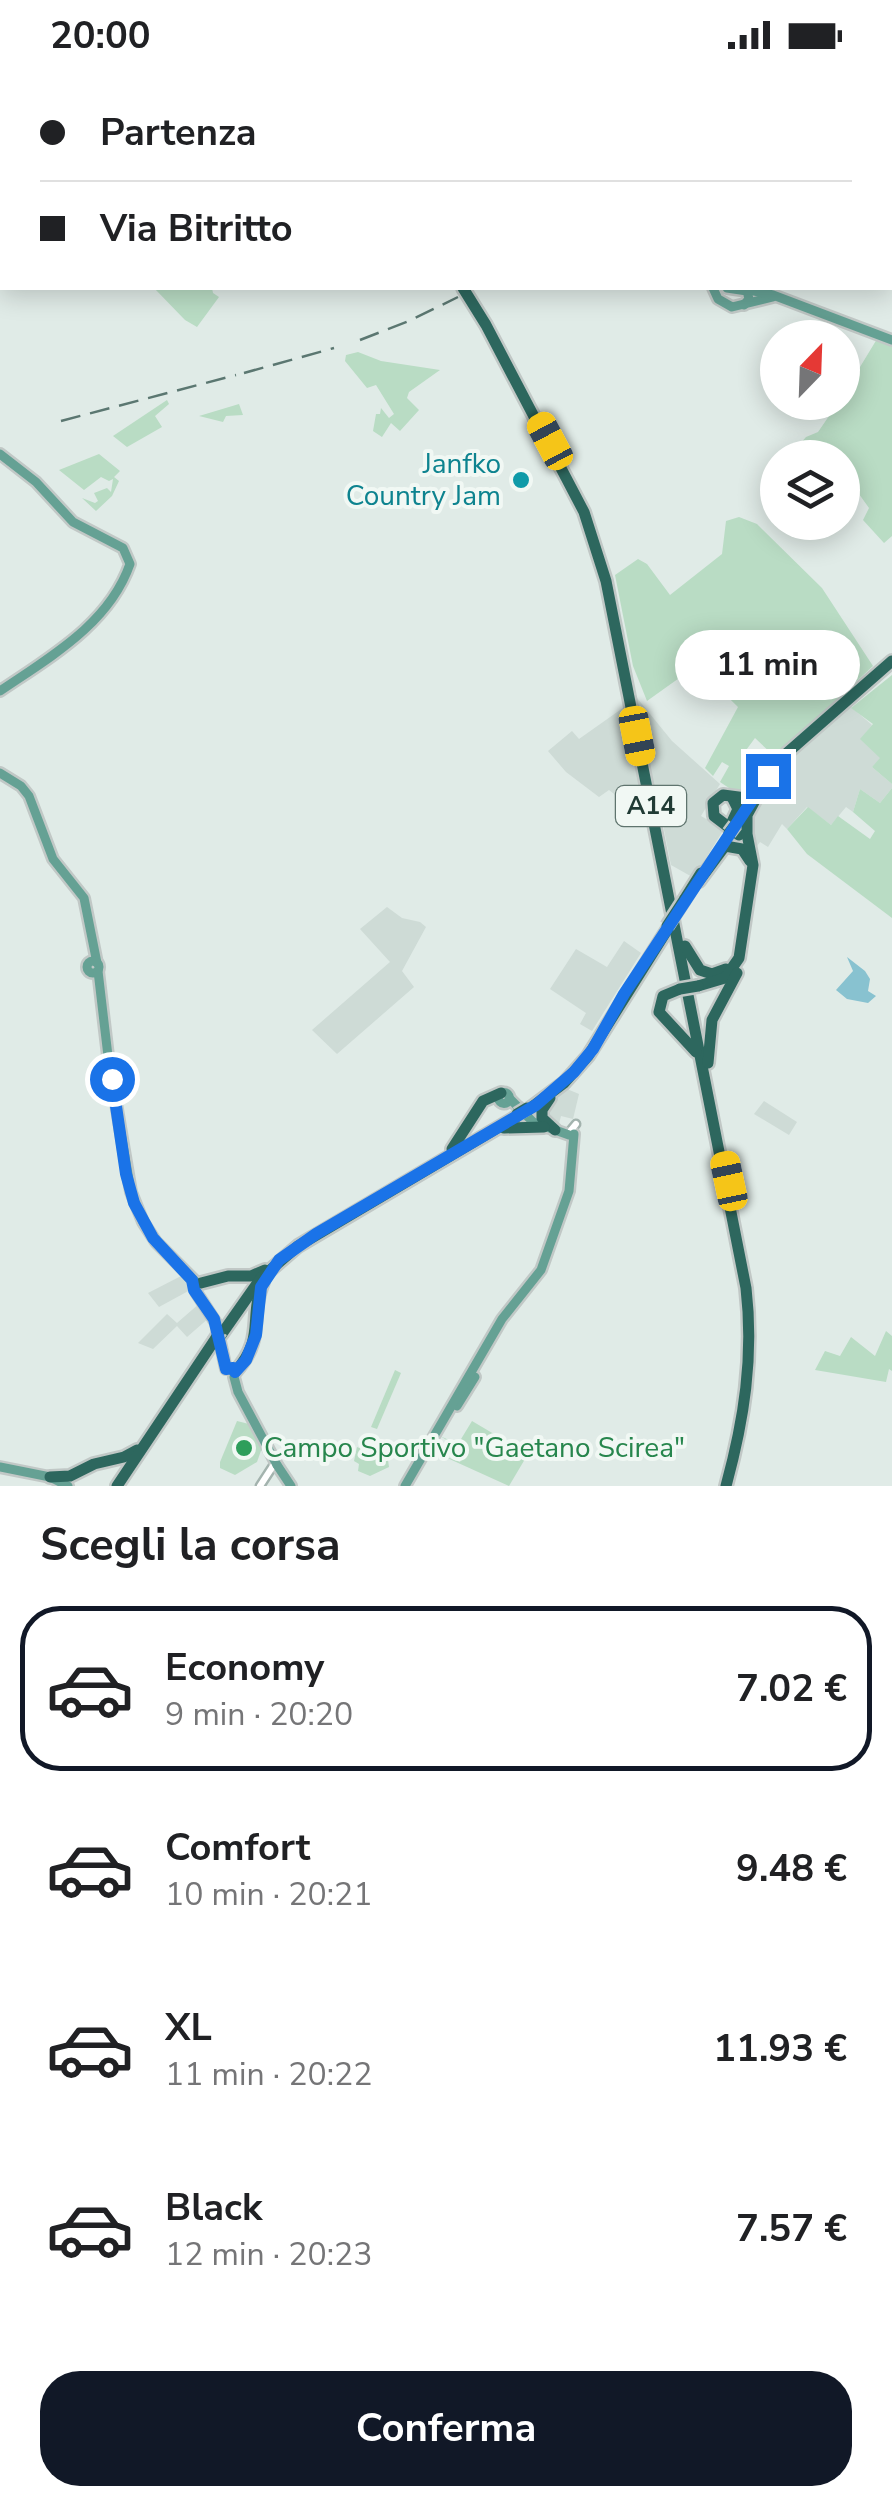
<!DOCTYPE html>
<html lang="it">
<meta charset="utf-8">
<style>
:root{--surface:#fff;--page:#f2f2f2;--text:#202124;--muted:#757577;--line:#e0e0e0;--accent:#111827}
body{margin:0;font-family:"Nunito Sans",sans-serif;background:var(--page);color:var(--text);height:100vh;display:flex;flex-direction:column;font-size:38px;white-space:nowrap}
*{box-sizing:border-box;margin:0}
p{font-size:32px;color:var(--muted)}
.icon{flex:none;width:55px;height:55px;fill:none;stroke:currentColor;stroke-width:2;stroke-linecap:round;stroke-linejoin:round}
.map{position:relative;height:1416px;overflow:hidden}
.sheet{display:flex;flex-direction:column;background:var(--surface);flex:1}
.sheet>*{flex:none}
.banner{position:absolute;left:0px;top:0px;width:892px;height:220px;box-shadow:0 5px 25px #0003;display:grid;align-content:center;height:220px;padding:0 40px;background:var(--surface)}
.needle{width:65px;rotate:23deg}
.controls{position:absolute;left:760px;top:250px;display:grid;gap:20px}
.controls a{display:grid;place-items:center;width:100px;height:100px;border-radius:50%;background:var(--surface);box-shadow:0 5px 25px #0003;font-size:50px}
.end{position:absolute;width:45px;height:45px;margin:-22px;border:12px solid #1a73e8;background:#fff;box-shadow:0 0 0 5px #fff}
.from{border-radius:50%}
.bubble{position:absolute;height:70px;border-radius:35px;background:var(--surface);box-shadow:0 5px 25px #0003;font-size:32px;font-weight:700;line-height:70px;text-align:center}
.car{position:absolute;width:30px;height:60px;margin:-30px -15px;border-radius:12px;box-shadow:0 0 8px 2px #0007;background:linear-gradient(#f5c518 24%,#345 0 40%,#f5c518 0 76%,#345 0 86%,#f5c518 0)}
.banner b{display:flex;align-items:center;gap:35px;height:95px;font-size:38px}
.banner b+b{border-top:2px solid var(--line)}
.banner i{width:25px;height:25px;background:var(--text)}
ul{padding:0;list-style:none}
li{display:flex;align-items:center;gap:30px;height:165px;margin:0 20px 15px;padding:0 20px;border:5px solid transparent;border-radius:40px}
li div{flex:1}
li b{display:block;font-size:38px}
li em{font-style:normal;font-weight:700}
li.on{border-color:var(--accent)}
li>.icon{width:90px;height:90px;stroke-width:1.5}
h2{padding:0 40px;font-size:45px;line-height:120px}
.cta{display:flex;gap:20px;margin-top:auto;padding:20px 40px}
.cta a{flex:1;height:115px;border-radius:40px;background:var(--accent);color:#fff;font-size:40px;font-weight:700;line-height:115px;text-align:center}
.status{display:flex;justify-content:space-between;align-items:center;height:70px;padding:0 50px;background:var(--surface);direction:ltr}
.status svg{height:28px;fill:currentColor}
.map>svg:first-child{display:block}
</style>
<div class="status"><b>20:00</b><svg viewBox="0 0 49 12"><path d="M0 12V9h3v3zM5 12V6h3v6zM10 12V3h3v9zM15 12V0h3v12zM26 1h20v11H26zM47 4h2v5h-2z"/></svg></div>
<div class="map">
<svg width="892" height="1416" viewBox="0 0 892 1416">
<rect width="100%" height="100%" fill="#e0ebe7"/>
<!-- built -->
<g fill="#cedbd6">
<path d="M 473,0 L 625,0 L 626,2 L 464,2 Z"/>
<path d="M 637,628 L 672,671 L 720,714 L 701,746 L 724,759 L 694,808 L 671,795 L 663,755 L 648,750 L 609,720 L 599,727 L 566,702 L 548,681 L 572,661 L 579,669 Z"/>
<path d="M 850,636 L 872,655 L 861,669 L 881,688 L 872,697 L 892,714 L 892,718 L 880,733 L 860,719 L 853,742 L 846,737 L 831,755 L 807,737 L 787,759 L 782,754 L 768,777 L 760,772 L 754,780 L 749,766 L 751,739 L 788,691 Z"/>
<path d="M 387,837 L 402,848 L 420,852 L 426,857 L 402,901 L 414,917 L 337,984 L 312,960 L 390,892 L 360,859 Z"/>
<path d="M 624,871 L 641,883 L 592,961 L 580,954 L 586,943 L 550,919 L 576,879 L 607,897 Z"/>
<path d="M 567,1019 L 579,1024 L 573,1049 L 561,1046 L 559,1054 L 545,1051 L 543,1041 Z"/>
<path d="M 764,1031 L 797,1052 L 789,1065 L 754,1044 Z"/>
<path d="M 183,1205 L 192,1214 L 192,1219 L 159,1237 L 148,1223 Z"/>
<path d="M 200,1233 L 210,1247 L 187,1267 L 177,1256 L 153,1279 L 138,1273 L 167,1244 L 177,1253 Z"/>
</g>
<!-- green -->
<g fill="#b9dcc4">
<path d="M 154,218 L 212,218 L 213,223 L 219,227 L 197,257 L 185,250 Z"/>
<path d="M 877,269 L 892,277 L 892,466 L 884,473 L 863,450 L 869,438 L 859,424 L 843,424 L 842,388 L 788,388 L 806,367 L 818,362 L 838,333 L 842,332 L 843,325 Z"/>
<path d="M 358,282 L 381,291 L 440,300 L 409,322 L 407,328 L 419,340 L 400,361 L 391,353 L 382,367 L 373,361 L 376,344 L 380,344 L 381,338 L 389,348 L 394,344 L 376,315 L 367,318 L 345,291 L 346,285 Z"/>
<path d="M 167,330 L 169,334 L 155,346 L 162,357 L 127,377 L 113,366 Z"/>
<path d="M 239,334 L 243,345 L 226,346 L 223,352 L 199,346 Z"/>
<path d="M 99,384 L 120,401 L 114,407 L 119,411 L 112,426 L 96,441 L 82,428 L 95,433 L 98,431 L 94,423 L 107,418 L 111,422 L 113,409 L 109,411 L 101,407 L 84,420 L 59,400 Z"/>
<path d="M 739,447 L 757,454 L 822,518 L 873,596 L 775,687 L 755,668 L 741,687 L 761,701 L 738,724 L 720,712 L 729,696 L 722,692 L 713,706 L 705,698 L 738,637 L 696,596 L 647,631 L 633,596 L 615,505 L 638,489 L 647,494 L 670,525 L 722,484 L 726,451 Z"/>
<path d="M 892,605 L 892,714 L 872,697 L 880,688 L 860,669 L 873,654 L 851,638 Z"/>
<path d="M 892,718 L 892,848 L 807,784 L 787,759 L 808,737 L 831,755 L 838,746 L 870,769 L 875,761 L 853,742 L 860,719 L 880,733 Z"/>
<path d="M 886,1261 L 892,1266 L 892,1301 L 889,1299 L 886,1312 L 815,1300 L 825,1281 L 840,1286 L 851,1267 L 875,1286 Z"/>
<path d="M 395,1300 L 401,1303 L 377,1359 L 371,1357 Z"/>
<path d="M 237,1351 L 253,1355 L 263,1375 L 257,1392 L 235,1405 L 220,1398 L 220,1392 Z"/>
<path d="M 472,1351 L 528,1384 L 509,1416 L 434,1382 L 460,1392 L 465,1381 L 440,1366 L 458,1374 Z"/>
<path d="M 357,1377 L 388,1390 L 389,1397 L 370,1406 L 358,1401 L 359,1394 L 354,1391 Z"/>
</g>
<!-- water -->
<path fill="#88c2d0" d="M 847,887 L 865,901 L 870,909 L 868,921 L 876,926 L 868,933 L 847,929 L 836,920 L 853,901 Z"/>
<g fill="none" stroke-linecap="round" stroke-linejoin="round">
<defs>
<g id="minor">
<path d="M 0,30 L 2,30"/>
<path d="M 0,106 L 2,108"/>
<path d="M 890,138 L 892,137"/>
<path d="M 571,1060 L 576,1054"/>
<path d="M 260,1416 L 273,1396"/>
</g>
<g id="major">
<path d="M 98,2 L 99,0"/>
<path d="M 0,173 L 2,172"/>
<path d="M 713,218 L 718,229 L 732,237 L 773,227"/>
<path d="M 727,218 L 747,221 L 749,229 L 744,235"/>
<path d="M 740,218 L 773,225 L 892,270"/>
<path d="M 0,384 L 36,412 L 73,452 L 123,478 L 130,494 C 109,554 50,587 0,621"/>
<path d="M 0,703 L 21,716 L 29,726 L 53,789 L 84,828 L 97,893"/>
<circle cx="93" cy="897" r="6"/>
<path d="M 98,901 L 108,986 L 131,1122 L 143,1152 L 156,1172 L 196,1212"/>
<circle cx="504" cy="1028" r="5.5"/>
<path d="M 509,1028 L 533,1052 L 569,1065"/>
<path d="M 196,1222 L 216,1253 L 226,1299"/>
<path d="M 234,1307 L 238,1322 L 277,1395"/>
<path d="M 457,1336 L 475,1307"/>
<path d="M 277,1395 L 291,1416"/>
<path d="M 0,1397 L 50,1407 L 68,1416"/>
<path d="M 405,1416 L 502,1249 L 541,1200 L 569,1121 L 574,1064"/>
</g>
<g id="highway">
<path d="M 225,0 L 228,2"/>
<path d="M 240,0 L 243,2"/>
<path d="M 869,2 L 876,0"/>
<path d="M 463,218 L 486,255 L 584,442 L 606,511 L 746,1218 C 754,1287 744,1350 726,1416"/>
<path d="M 763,710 L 787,683 L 892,591"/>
<path d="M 732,752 L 738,739 L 732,727"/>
<path d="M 739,765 L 714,746 L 713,733 L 723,725 L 746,728 L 756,717"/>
<path d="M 699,811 L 725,776 L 742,779 L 750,791"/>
<path d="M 684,830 L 701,803"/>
<path d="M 685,876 L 700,900 L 712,904 L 726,899"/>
<path d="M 698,916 L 725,908 L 739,888 L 753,795 L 747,764 L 747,745 L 768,707"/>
<path d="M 680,919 L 663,926 L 659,942 L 696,982"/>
<path d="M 708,993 L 712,950 L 737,903"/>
<path d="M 550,1028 L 542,1040 L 542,1048 L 555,1060"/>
<path d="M 528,1040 L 564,1013 L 588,986 L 669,857"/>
<path d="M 504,1058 L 544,1057"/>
<path d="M 452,1079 L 483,1031 L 501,1023"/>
<path d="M 201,1213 L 228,1206 L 251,1206 L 265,1200"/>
<path d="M 221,1265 L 261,1208 L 298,1176 L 518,1046"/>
<path d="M 235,1302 C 266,1267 248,1249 263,1212"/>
<path d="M 50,1407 L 70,1406 L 94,1394 L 124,1387 L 137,1380"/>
<path d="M 117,1416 L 214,1271"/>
</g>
</defs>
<!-- minor casing -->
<use href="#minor" stroke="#a3b3ae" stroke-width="11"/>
<!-- major casing -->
<use href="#major" stroke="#c1c8c6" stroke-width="14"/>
<!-- highway casing -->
<use href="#highway" stroke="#c1c8c6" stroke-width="16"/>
<!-- minor -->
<use href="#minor" stroke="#fff" stroke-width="6"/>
<!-- major -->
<use href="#major" stroke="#65a194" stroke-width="9"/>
<!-- highway -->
<use href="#highway" stroke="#2d675e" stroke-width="11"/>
<!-- rail -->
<g stroke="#5b7771" stroke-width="2.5" stroke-dasharray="20 10" stroke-linecap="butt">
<path d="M 360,270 L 409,251 L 458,227"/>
<path d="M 244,303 L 334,278"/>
<path d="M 61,351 L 236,305"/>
</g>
<defs>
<g id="highway-bridge">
<path d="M 729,763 L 735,755"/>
<path d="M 667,856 L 684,830"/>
<path d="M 680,919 L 698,916"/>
<path d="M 517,1044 L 527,1038"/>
<path d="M 214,1271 L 220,1261"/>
</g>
</defs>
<!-- highway-bridge casing -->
<use href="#highway-bridge" stroke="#c1c8c6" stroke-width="16" stroke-linecap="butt"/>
<!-- highway-bridge -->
<use href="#highway-bridge" stroke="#2d675e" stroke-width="11"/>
</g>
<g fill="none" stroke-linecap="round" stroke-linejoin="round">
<!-- route -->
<path stroke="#1a73e8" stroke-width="12" d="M 112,1009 L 126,1104 L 134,1133 L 153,1168 L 192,1210 L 194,1220 L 214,1249 L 226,1299 L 233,1298 L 235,1302 L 246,1290 L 256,1265 L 261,1217 L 279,1190 L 316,1164 L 536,1035 L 574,1002 L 593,979 L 624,924 L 768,706"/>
</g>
<!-- markers -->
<circle fill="#0f9aa8" stroke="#f1f8f4" stroke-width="4" cx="521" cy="410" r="10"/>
<circle fill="#2e9e5b" stroke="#f1f8f4" stroke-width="4" cx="244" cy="1378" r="10"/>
<g text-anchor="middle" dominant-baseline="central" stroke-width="8" stroke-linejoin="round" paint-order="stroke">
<!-- shield labels -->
<rect fill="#f1f8f4" stroke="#5f746e" stroke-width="2.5" x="616" y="716" width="70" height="40" rx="8"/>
<g font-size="25" font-weight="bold" fill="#213b35">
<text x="651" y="736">A14</text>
</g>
<!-- culture labels -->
<g font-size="28" fill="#0d838f" stroke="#f1f8f4" text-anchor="end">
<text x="501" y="394">Janfko<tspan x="501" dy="32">Country Jam</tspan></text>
</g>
<!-- leisure labels -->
<g font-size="28" fill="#27864d" stroke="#f1f8f4" text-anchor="start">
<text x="264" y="1378">Campo Sportivo "Gaetano Scirea"</text>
</g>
</g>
</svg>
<div class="controls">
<a><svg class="needle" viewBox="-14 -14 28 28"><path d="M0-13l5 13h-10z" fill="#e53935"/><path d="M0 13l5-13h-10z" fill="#757577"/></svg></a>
<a><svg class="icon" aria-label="layers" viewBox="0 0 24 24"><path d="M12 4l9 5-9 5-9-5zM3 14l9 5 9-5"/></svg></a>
</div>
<i class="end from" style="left:112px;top:1009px"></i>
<i class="end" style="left:768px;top:706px"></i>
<div class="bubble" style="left:675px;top:560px;width:185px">11 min</div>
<i class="car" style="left:550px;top:371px;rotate:332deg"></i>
<i class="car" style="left:637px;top:666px;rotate:169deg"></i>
<i class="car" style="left:729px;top:1111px;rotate:348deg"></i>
<div class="banner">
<b><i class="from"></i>Partenza</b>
<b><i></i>Via Bitritto</b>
</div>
</div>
<section class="sheet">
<h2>Scegli la corsa</h2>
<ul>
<li class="on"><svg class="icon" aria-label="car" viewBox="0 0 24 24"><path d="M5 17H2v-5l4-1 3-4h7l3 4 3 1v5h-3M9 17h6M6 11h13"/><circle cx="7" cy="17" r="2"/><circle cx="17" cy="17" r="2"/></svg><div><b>Economy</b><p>9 min · 20:20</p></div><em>7.02 €</em></li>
<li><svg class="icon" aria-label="car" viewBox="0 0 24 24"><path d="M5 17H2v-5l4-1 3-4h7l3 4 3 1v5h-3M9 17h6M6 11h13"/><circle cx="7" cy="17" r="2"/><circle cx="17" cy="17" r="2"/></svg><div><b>Comfort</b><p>10 min · 20:21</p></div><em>9.48 €</em></li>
<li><svg class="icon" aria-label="car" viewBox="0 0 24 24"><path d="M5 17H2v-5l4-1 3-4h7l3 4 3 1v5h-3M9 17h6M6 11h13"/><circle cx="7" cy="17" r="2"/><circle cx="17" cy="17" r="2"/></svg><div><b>XL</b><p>11 min · 20:22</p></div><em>11.93 €</em></li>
<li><svg class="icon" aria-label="car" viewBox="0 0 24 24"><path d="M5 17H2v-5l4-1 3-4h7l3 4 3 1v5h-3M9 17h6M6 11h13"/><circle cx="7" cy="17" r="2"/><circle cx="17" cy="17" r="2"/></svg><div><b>Black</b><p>12 min · 20:23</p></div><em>7.57 €</em></li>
</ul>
<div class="cta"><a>Conferma</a></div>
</section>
